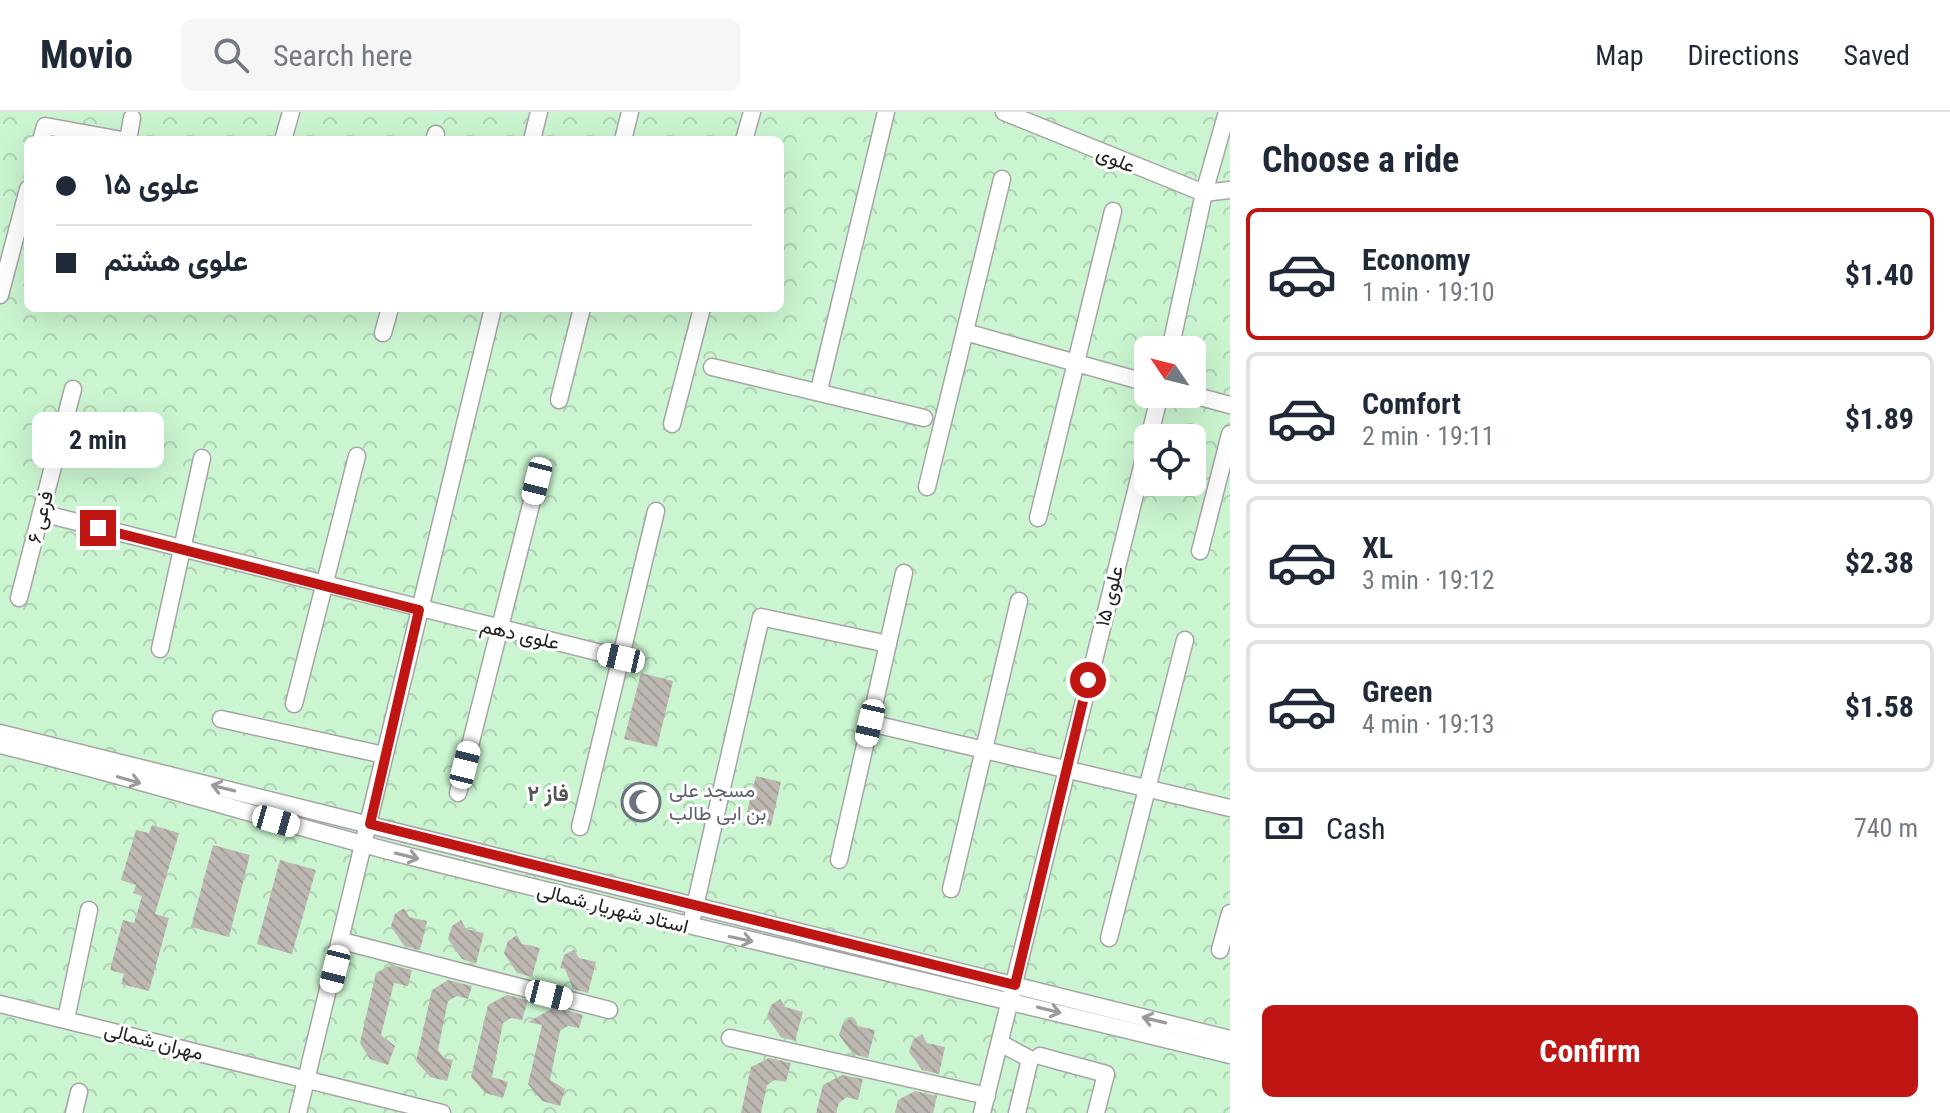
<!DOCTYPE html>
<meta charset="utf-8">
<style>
:root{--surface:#fff;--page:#f6f6f7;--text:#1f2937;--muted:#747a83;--line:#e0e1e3;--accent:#c01613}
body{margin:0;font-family:"Roboto Condensed",Vazirmatn,sans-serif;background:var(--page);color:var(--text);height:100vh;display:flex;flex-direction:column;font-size:30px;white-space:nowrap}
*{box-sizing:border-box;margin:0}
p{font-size:26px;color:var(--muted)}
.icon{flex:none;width:44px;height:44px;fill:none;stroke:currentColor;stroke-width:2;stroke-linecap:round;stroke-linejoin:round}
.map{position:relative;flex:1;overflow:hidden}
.sheet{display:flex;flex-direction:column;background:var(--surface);width:720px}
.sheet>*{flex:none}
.top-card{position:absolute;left:24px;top:24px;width:760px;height:176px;border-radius:12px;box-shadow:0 8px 32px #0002;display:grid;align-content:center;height:176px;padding:0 32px;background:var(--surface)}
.needle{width:52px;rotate:305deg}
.fabs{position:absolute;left:1134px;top:224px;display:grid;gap:16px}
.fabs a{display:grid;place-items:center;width:72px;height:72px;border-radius:12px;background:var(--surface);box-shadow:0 8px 32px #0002;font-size:40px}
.end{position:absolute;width:36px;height:36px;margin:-18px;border:10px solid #c01613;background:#fff;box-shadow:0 0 0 4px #fff}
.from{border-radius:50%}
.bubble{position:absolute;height:56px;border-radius:12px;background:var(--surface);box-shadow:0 8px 32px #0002;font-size:26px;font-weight:700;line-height:56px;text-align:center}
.car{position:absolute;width:24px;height:48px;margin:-24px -12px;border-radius:10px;box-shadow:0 0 6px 2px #0007;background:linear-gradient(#fff 24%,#345 0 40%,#fff 0 76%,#345 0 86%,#fff 0)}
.top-card b{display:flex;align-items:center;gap:28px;height:76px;font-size:30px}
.top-card b+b{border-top:2px solid var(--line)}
.top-card i{width:20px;height:20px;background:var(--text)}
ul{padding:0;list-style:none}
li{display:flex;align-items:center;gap:24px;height:132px;margin:0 16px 12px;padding:0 16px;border:4px solid var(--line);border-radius:12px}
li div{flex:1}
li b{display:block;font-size:30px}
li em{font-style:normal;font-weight:700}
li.selected{border-color:var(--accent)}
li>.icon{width:72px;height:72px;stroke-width:1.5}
h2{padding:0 32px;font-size:36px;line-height:96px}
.pay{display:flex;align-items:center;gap:20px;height:88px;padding:0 32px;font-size:30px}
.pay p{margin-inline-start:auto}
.button{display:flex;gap:16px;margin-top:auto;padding:16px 32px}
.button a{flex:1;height:92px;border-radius:12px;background:var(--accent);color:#fff;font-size:32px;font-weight:700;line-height:92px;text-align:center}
header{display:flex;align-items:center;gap:48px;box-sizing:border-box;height:112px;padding:0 40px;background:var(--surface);border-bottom:2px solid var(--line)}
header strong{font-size:38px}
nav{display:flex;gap:44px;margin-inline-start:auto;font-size:28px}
.search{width:560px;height:72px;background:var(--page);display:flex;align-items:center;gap:20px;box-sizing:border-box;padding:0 28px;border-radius:12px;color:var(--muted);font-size:30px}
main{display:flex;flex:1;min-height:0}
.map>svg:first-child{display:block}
</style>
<header>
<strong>Movio</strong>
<div class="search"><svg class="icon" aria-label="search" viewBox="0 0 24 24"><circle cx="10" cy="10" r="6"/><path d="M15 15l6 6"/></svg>Search here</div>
<nav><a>Map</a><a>Directions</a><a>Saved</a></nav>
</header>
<main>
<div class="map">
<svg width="1230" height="1001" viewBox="0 0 1230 1001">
<defs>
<pattern id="park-crowns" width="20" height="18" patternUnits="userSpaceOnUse" patternTransform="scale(2)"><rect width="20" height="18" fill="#cbf5d0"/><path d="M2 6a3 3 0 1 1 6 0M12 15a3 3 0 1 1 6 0" fill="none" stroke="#aed2b2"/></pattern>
<pattern id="building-back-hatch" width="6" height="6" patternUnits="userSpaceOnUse" patternTransform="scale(2)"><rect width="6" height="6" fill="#beb8b2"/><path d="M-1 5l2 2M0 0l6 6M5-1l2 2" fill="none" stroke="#a39e99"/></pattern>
</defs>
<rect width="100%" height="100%" fill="#f1eee9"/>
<!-- park -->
<path fill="url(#park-crowns)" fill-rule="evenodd" d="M 0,0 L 1230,0 L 1230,1001 L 0,1001 ZM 28,28 L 780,28 L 780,196 L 28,196 ZM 1148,238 L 1192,238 L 1192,282 L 1148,282 ZM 1148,326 L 1192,326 L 1192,370 L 1148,370 Z"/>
<!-- building -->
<g fill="url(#building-back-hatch)">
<path d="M 641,561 L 673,569 L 657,635 L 624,627 Z"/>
<path d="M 756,664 L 781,670 L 771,714 L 745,708 Z"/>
<path d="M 152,713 L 179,721 L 155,802 L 169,806 L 149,879 L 121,872 L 124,862 L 110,858 L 123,808 L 134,811 L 142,784 L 133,781 L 136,773 L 121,768 L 136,718 L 149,721 Z"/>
<path d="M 213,733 L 250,743 L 229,825 L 191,815 Z"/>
<path d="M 280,748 L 316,758 L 292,842 L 257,832 Z"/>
<path d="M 404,796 L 409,805 L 427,809 L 420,838 L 404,834 L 391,814 L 395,802 Z"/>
<path d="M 461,808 L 466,817 L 484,821 L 476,852 L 462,847 L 448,827 L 452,814 Z"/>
<path d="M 517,823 L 522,832 L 540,836 L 532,865 L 517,861 L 504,841 L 508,829 Z"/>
<path d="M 574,838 L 579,846 L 596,850 L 588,881 L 573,877 L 565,857 L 560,856 L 564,843 Z"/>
<path d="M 391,853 L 412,858 L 408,874 L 394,871 L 381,923 L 395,934 L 388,953 L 370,947 L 360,931 L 376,861 Z"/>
<path d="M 448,868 L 472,874 L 468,887 L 457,884 L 448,889 L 438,938 L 444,946 L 453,948 L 447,969 L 430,965 L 416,949 L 432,878 Z"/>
<path d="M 507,883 L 528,888 L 522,908 L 511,906 L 503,911 L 492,965 L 508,970 L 503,986 L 485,981 L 471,965 L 488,893 Z"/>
<path d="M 780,887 L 785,895 L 803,900 L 795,929 L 781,925 L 767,905 L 771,893 Z"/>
<path d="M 555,895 L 583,903 L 579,916 L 568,914 L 560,919 L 550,968 L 565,977 L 560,994 L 542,989 L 528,972 L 542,913 L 528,910 Z"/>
<path d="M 852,905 L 858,914 L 875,918 L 868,946 L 853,942 L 839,923 L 843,911 Z"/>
<path d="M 922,922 L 927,931 L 945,935 L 939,962 L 922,958 L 909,940 L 913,928 Z"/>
<path d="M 769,946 L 791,951 L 786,970 L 775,968 L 767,973 L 761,1001 L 741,1001 L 751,955 Z"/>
<path d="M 842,963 L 863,967 L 858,988 L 847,985 L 839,991 L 836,1001 L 816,1001 L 823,973 Z"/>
<path d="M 915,979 L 937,984 L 933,1001 L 895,1001 L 898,988 Z"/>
</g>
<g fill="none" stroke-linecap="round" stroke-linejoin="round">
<defs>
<g id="minor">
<path d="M 1004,0 L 1204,81 L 1230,78"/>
<path d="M 41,28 L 45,14 L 122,28"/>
<path d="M 128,28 L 132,6"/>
<path d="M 283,28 L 291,0"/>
<path d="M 434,28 L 436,22"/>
<path d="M 532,28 L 539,0"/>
<path d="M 623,28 L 630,0"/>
<path d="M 744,28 L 752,0"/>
<path d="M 0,183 L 28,77"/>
<path d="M 965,220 L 1148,271"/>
<path d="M 383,221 L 390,196"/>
<path d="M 1170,238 L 1204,81 L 1227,0"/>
<path d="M 712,255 L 924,306"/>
<path d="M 819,278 L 886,0"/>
<path d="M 1189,282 L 1230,293"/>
<path d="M 559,288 L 582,196"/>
<path d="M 672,312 L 702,196"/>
<path d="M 1149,326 L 1160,282"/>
<path d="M 927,375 L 1002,67"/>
<path d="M 41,401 L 621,546"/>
<path d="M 1038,406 L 1113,99"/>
<path d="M 1200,439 L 1230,322"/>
<path d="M 19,486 L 73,277"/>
<path d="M 160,537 L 202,346"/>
<path d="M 294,592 L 357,344"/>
<path d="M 221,607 L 384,643"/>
<path d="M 870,611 L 1230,696"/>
<path d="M 0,621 L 1230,927"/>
<path d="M 0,633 C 138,666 274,710 412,745 C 684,814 958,876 1230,943"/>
<path d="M 458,681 L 537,369"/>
<path d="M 580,715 L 656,399"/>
<path d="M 839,748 L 904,461"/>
<path d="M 951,777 L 1019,489"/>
<path d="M 693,803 L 761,505 L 888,532"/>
<path d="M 1109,826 L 1185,528"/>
<path d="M 342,829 L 609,898"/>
<path d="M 1220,838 L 1230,801"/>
<path d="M 0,892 L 442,1001"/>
<path d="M 66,907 L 89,798"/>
<path d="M 730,926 L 987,984"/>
<path d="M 1002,932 L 1030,947 L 1017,1001"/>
<path d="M 1040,944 L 1106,962 L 1096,1001"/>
<path d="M 74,1001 L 79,980"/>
<path d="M 298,1001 L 493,196"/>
<path d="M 982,1001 L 1148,330"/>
</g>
</defs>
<!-- minor casing -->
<use href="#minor" stroke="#a5a5a5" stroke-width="19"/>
<!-- minor -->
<use href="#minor" stroke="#fff" stroke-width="16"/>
</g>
<!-- one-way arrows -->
<defs><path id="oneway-shaft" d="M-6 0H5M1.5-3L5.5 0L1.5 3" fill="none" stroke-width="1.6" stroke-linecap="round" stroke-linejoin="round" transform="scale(2)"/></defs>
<g stroke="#9b9b9b">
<use href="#oneway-shaft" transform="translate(129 668) rotate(16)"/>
<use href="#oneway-shaft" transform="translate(223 676) rotate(-166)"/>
<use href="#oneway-shaft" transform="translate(407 744) rotate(14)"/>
<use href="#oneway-shaft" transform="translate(741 827) rotate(12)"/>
<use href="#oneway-shaft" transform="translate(1049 898) rotate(14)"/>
<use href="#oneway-shaft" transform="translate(1154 908) rotate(-166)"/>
</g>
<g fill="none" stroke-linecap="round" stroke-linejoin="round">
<!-- route -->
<path stroke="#c01613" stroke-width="10" d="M 98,416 L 419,498 L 370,712 L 1015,873 L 1088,568"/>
</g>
<!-- icons -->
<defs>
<symbol id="mosque-ring" viewBox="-11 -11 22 22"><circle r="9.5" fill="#fff" stroke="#6b7280" stroke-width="1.5"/><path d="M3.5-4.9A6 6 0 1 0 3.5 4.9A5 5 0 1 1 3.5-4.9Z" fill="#6b7280"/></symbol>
</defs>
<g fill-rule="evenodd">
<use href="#mosque-ring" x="619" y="668" width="44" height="44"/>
</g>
<g text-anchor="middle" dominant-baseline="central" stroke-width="6" stroke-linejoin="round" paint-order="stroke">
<!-- street labels -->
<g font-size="20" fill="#212121" stroke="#fff">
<text transform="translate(1116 47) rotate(23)">علوی</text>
<text transform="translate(40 405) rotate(-76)">فرعی ۶</text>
<text transform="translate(1109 484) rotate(-76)">علوی ۱۵</text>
<text transform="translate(520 522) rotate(13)">علوی دهم</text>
<text transform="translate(613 796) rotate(14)">استاد شهریار شمالی</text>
<text transform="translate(154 929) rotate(14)">مهران شمالی</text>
</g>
<!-- worship labels -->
<g font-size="20" fill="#5b616d" stroke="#fff" text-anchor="start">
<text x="669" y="678">مسجد علی<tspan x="669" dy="23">بن ابی طالب</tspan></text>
</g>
<!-- neighbourhood labels -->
<g font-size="22" font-weight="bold" fill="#545454" stroke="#fff">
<text x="548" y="681">فاز ۲</text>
</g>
</g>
</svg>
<div class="fabs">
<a><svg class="needle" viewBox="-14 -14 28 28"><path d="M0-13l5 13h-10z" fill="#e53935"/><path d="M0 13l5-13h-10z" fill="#747a83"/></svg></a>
<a><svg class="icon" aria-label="locate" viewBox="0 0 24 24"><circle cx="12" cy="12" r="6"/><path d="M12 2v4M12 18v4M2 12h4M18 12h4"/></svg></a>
</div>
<i class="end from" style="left:1088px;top:568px"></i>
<i class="end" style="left:98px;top:416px"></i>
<div class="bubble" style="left:32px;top:300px;width:132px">2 min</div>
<i class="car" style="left:537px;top:369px;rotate:194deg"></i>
<i class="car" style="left:621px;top:546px;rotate:283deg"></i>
<i class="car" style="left:870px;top:611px;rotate:193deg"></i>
<i class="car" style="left:465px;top:653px;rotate:14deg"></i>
<i class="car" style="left:276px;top:709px;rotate:106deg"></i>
<i class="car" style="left:335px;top:857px;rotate:194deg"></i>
<i class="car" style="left:549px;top:883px;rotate:104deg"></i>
<div class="top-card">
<b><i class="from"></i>علوی ۱۵</b>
<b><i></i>علوی هشتم</b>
</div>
</div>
<section class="sheet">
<h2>Choose a ride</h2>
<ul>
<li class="selected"><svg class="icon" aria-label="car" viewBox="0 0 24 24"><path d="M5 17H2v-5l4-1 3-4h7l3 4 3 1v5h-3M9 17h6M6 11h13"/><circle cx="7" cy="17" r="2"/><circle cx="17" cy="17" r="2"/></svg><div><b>Economy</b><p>1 min · 19:10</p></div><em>$1.40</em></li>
<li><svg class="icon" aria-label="car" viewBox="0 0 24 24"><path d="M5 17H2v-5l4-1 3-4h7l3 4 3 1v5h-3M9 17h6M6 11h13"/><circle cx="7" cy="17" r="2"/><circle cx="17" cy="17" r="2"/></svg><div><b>Comfort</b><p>2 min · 19:11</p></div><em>$1.89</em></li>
<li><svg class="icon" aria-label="car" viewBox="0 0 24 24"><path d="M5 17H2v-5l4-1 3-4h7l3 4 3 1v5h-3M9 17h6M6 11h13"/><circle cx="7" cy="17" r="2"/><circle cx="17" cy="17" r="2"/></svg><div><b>XL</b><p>3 min · 19:12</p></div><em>$2.38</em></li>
<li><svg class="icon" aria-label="car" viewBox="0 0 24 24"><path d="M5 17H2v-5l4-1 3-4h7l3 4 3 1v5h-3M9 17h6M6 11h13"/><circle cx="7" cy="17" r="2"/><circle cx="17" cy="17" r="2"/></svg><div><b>Green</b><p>4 min · 19:13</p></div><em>$1.58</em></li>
</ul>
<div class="pay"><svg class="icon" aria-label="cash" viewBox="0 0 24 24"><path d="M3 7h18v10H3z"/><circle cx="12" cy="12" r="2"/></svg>Cash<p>740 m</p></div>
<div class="button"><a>Confirm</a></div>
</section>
</main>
